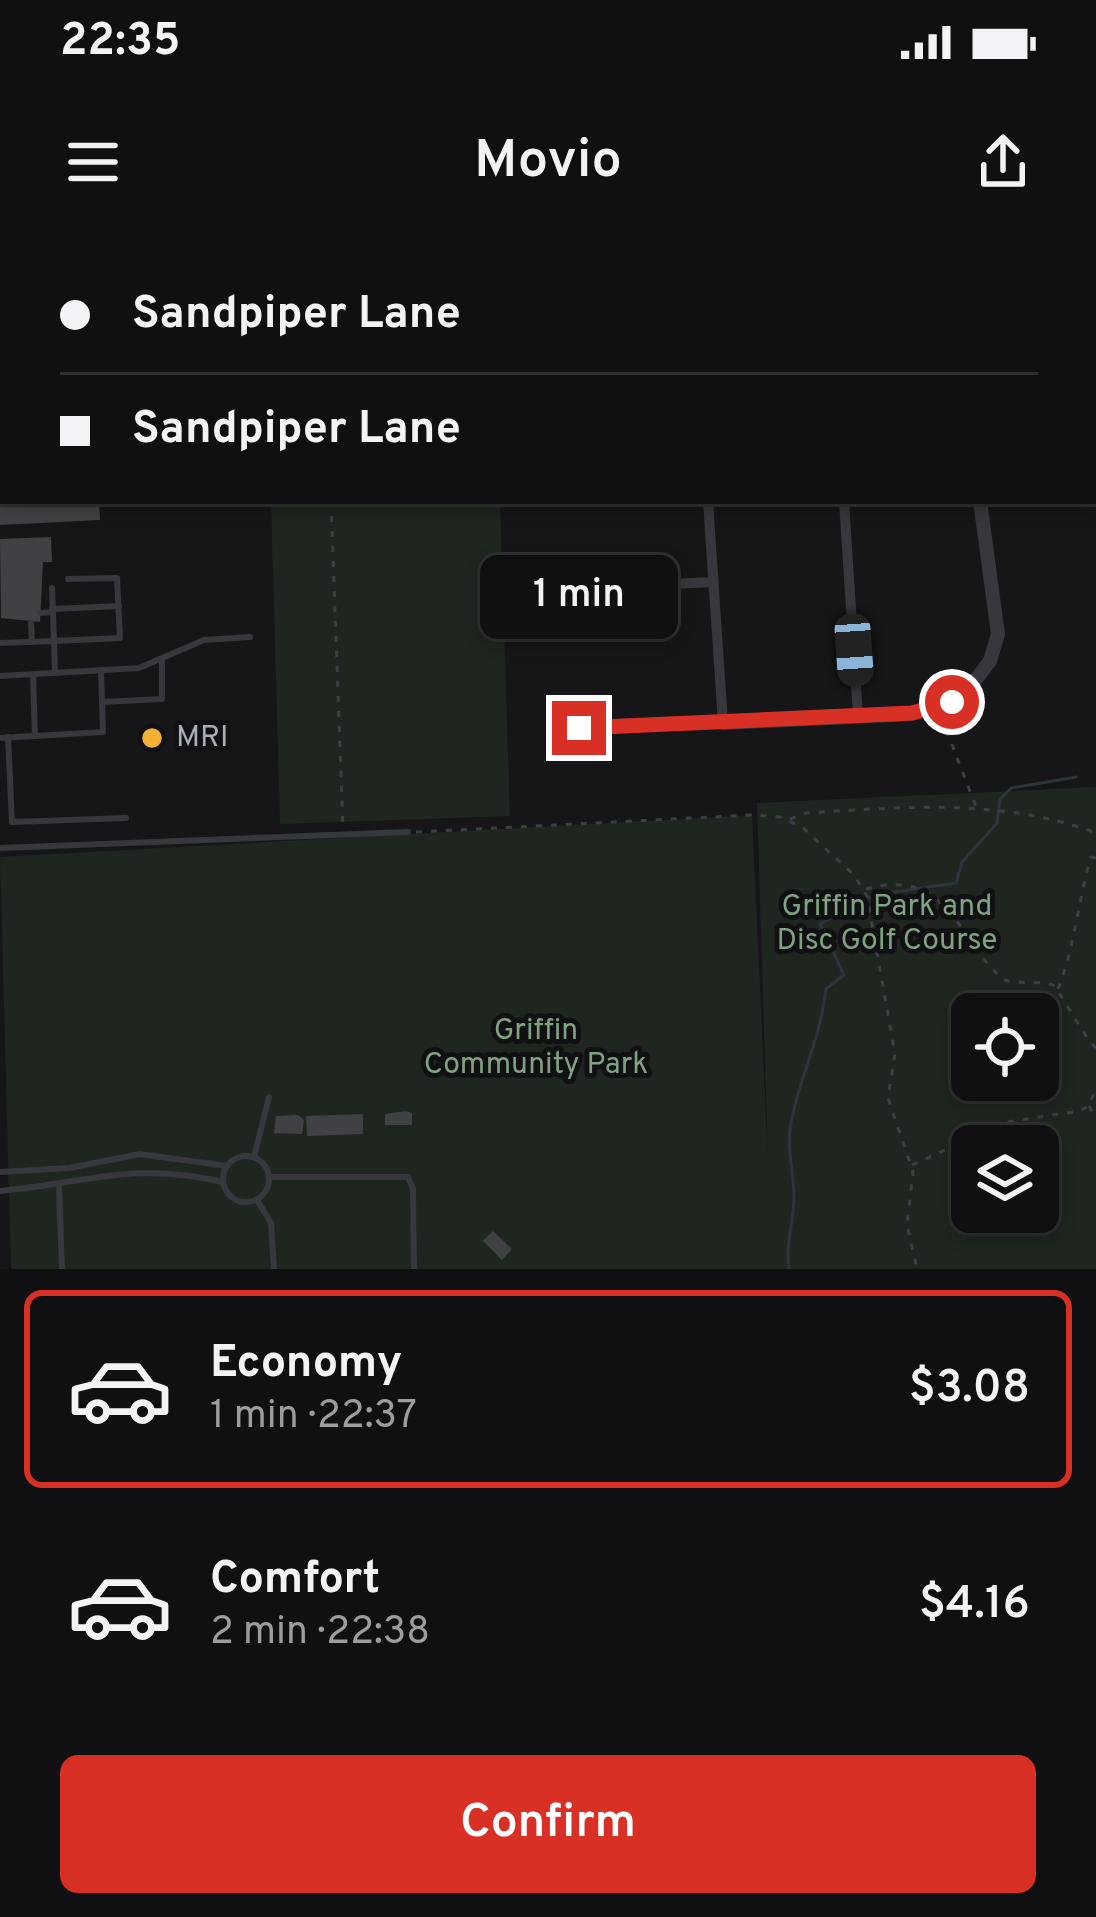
<!DOCTYPE html>
<meta charset="utf-8">
<style>
:root{--surface:#101012;--page:#1e1e20;--text:#f1f3f6;--muted:#9c9d9f;--line:#303032;--accent:#d93025}
body{margin:0;font-family:Overpass,sans-serif;background:var(--page);color:var(--text);height:100vh;display:flex;flex-direction:column;font-size:45px;white-space:nowrap}
*{box-sizing:border-box;margin:0}
p{font-size:39px;color:var(--muted)}
.icon{flex:none;width:66px;height:66px;fill:none;stroke:currentColor;stroke-width:2;stroke-linecap:round;stroke-linejoin:round}
.map{position:relative;height:1029px;overflow:hidden}
.details{display:flex;flex-direction:column;background:var(--surface);flex:1}
.details>*{flex:none}
.top-card{position:absolute;left:0px;top:0px;width:1098px;height:264px;box-shadow:0 6px 18px #0003,0 0 0 3px var(--line);display:grid;align-content:center;height:264px;padding:0 60px;background:var(--surface)}
.tools{position:absolute;left:951px;top:753px;display:grid;gap:24px}
.tools a{display:grid;place-items:center;width:108px;height:108px;border-radius:18px;background:var(--surface);box-shadow:0 6px 18px #0003,0 0 0 3px var(--line);font-size:60px}
.end{position:absolute;width:54px;height:54px;margin:-27px;border:15px solid #d93025;background:#fff;box-shadow:0 0 0 6px #fff}
.from{border-radius:50%}
.bubble{position:absolute;height:84px;border-radius:18px;background:var(--surface);box-shadow:0 6px 18px #0003,0 0 0 3px var(--line);font-size:39px;font-weight:600;line-height:84px;text-align:center}
.car{position:absolute;width:36px;height:72px;margin:-36px -18px;border-radius:15px;box-shadow:0 0 9px 3px #0007;background:linear-gradient(#222 24%,#8ab4d8 0 40%,#222 0 76%,#8ab4d8 0 86%,#222 0)}
.top-card b{display:flex;align-items:center;gap:42px;height:114px;font-size:45px}
.top-card b+b{border-top:3px solid var(--line)}
.top-card i{width:30px;height:30px;background:var(--text)}
ul{padding:21px 0 0;list-style:none}
li{display:flex;align-items:center;gap:36px;height:198px;margin:0 24px 18px;padding:0 36px;border:6px solid transparent;border-radius:18px}
li div{flex:1}
li b{display:block;font-size:45px}
li em{font-style:normal;font-weight:600}
li.selected{border-color:var(--accent)}
li>.icon{width:108px;height:108px;stroke-width:1.5}
.cta{display:flex;gap:24px;margin-top:auto;padding:24px 60px}
.cta a{flex:1;height:138px;border-radius:18px;background:var(--accent);color:#fff;font-size:48px;font-weight:600;line-height:138px;text-align:center}
.status{display:flex;justify-content:space-between;align-items:center;height:84px;padding:0 60px;background:var(--surface);direction:ltr}
.status svg{height:33px;fill:currentColor}
header{display:flex;justify-content:space-between;align-items:center;height:156px;padding:0 60px;background:var(--surface);font-size:54px;font-weight:600}
.map>svg:first-child{display:block}
</style>
<div class="status"><b>22:35</b><svg viewBox="0 0 49 12"><path d="M0 12V9h3v3zM5 12V6h3v6zM10 12V3h3v9zM15 12V0h3v12zM26 1h20v11H26zM47 4h2v5h-2z"/></svg></div>
<header><svg class="icon" aria-label="menu" viewBox="0 0 24 24"><path d="M4 6h16M4 12h16M4 18h16"/></svg>Movio<svg class="icon" aria-label="share" viewBox="0 0 24 24"><path d="M12 15V3M7 8l5-5 5 5M5 13v7h14v-7"/></svg></header>
<div class="map">
<svg width="1096" height="1029" viewBox="0 0 1096 1029">
<rect width="100%" height="100%" fill="#161618"/>
<!-- green -->
<g fill="#1e261f" fill-rule="evenodd">
<path d="M 271,261 L 500,261 L 510,576 L 280,584 Z"/>
<path d="M 1096,547 L 1096,1029 L 11,1029 L 0,617 L 752,575 L 768,920 L 757,563 ZM 972,774 L 1038,774 L 1038,840 L 972,840 ZM 972,906 L 1038,906 L 1038,972 L 972,972 Z"/>
</g>
<g fill="none" stroke-linecap="round" stroke-linejoin="round">
<!-- stream -->
<path stroke="#2c353c" stroke-width="3" d="M 789,1029 C 785,1002 794,983 794,957 C 794,932 786,907 791,883 C 800,835 820,801 826,749 L 844,735 L 820,684 L 874,655 L 956,643 L 962,622 L 997,583 L 1000,559 L 1011,548 L 1076,537"/>
</g>
<!-- building -->
<g fill="#404145">
<path d="M 32,261 L 99,261 L 100,280 L 0,285 L 0,265 Z"/>
<path d="M 51,297 L 52,322 L 43,322 L 40,382 L 1,378 L 0,299 Z"/>
<path d="M 406,871 L 412,873 L 412,885 L 385,885 L 385,874 Z"/>
<path d="M 363,874 L 363,894 L 307,896 L 306,876 Z"/>
<path d="M 298,875 L 304,880 L 302,894 L 274,893 L 276,876 Z"/>
<path d="M 493,991 L 512,1009 L 502,1020 L 483,1001 Z"/>
</g>
<g fill="none" stroke-linecap="round" stroke-linejoin="round">
<!-- path -->
<g stroke="#3d3f44" stroke-width="3" stroke-dasharray="6 9" stroke-linecap="butt">
<path d="M 331,261 L 343,589"/>
<path d="M 941,476 L 976,567"/>
<path d="M 790,579 L 806,573 C 902,567 1004,558 1096,593"/>
<path d="M 416,592 L 752,575 L 780,577 L 802,587 L 854,635 L 867,656 L 895,814 L 888,858 L 913,932 L 907,985 L 917,1029"/>
<path d="M 866,649 C 950,626 956,700 1004,740 C 1020,745 1038,740 1053,745 C 1058,747 1082,795 1096,808"/>
<path d="M 1058,749 C 1075,706 1078,661 1091,617 L 1096,618"/>
<path d="M 1089,866 L 1096,878"/>
<path d="M 912,925 L 1007,882 L 1079,871 L 1089,866 L 1096,847"/>
</g>
<!-- service -->
<g stroke="#37383d" stroke-width="6">
<path d="M 58,0 L 58,3"/>
<path d="M 120,0 L 120,3"/>
<path d="M 296,0 L 297,3"/>
<path d="M 152,3 L 222,0"/>
<path d="M 0,10 L 3,9"/>
<path d="M 0,35 L 3,35"/>
<path d="M 0,122 L 3,122"/>
<path d="M 0,159 L 3,159"/>
<path d="M 0,227 L 3,227"/>
<path d="M 0,247 L 3,247"/>
<path d="M 52,348 L 54,401 L 120,398 L 117,338 L 68,339"/>
<path d="M 52,369 L 119,366"/>
<path d="M 40,373 L 53,372"/>
<path d="M 31,383 L 32,402"/>
<path d="M 0,403 L 54,401 L 55,433"/>
<path d="M 33,434 L 35,496"/>
<path d="M 0,436 L 139,428 L 204,400 L 250,397"/>
<path d="M 102,462 L 162,459 L 162,420"/>
<path d="M 8,497 L 12,582 L 126,578"/>
<path d="M 0,498 L 103,492 L 101,432"/>
<path d="M 0,608 L 408,592"/>
<circle cx="246" cy="939" r="23"/>
<path d="M 254,917 L 269,857"/>
<path d="M 0,932 L 69,928 L 140,914 L 227,926"/>
<path d="M 270,937 L 408,937 L 413,949 L 414,1029"/>
<path d="M 59,946 L 62,1029"/>
<path d="M 0,951 C 86,943 135,921 223,942"/>
<path d="M 257,960 L 271,983 L 274,1029"/>
</g>
<!-- minor -->
<g stroke="#37383d" stroke-width="10">
<path d="M 567,0 L 567,3"/>
<path d="M 711,0 L 711,3"/>
<path d="M 856,0 L 856,3"/>
<path d="M 1095,53 L 1096,53"/>
<path d="M 1095,255 L 1096,255"/>
<path d="M 844,261 L 858,476"/>
<path d="M 573,349 L 713,342"/>
<path d="M 579,489 L 723,483 L 708,261"/>
</g>
<!-- tertiary -->
<g stroke="#37383d" stroke-width="14">
<path d="M 991,0 L 991,3"/>
<path d="M 723,483 L 912,474 L 964,455 L 990,421 L 998,394 L 980,261"/>
</g>
</g>
<g fill="none" stroke-linecap="round" stroke-linejoin="round">
<!-- route -->
<path stroke="#d93025" stroke-width="15" d="M 579,488 L 912,473 L 952,462"/>
</g>
<!-- markers -->
<circle fill="#f2b134" stroke="#111113" stroke-width="4.5" cx="152" cy="498" r="12"/>
<g text-anchor="middle" dominant-baseline="central" stroke-width="10" stroke-linejoin="round" paint-order="stroke">
<!-- poi labels -->
<g font-size="30" fill="#a8adb8" stroke="#111113" text-anchor="start">
<text x="176" y="498">MRI</text>
</g>
<!-- park labels -->
<g font-size="30" fill="#7fa381" stroke="#111113">
<text x="887" y="667">Griffin Park and<tspan x="887" dy="34">Disc Golf Course</tspan></text>
<text x="536" y="791">Griffin<tspan x="536" dy="34">Community Park</tspan></text>
</g>
</g>
</svg>
<div class="tools">
<a><svg class="icon" aria-label="locate" viewBox="0 0 24 24"><circle cx="12" cy="12" r="6"/><path d="M12 2v4M12 18v4M2 12h4M18 12h4"/></svg></a>
<a><svg class="icon" aria-label="layers" viewBox="0 0 24 24"><path d="M12 4l9 5-9 5-9-5zM3 14l9 5 9-5"/></svg></a>
</div>
<i class="end from" style="left:952px;top:462px"></i>
<i class="end" style="left:579px;top:488px"></i>
<div class="bubble" style="left:480px;top:315px;width:198px">1 min</div>
<i class="car" style="left:854px;top:410px;rotate:176deg"></i>
<div class="top-card">
<b><i class="from"></i>Sandpiper Lane</b>
<b><i></i>Sandpiper Lane</b>
</div>
</div>
<section class="details">
<ul>
<li class="selected"><svg class="icon" aria-label="car" viewBox="0 0 24 24"><path d="M5 17H2v-5l4-1 3-4h7l3 4 3 1v5h-3M9 17h6M6 11h13"/><circle cx="7" cy="17" r="2"/><circle cx="17" cy="17" r="2"/></svg><div><b>Economy</b><p>1 min · 22:37</p></div><em>$3.08</em></li>
<li><svg class="icon" aria-label="car" viewBox="0 0 24 24"><path d="M5 17H2v-5l4-1 3-4h7l3 4 3 1v5h-3M9 17h6M6 11h13"/><circle cx="7" cy="17" r="2"/><circle cx="17" cy="17" r="2"/></svg><div><b>Comfort</b><p>2 min · 22:38</p></div><em>$4.16</em></li>
</ul>
<div class="cta"><a>Confirm</a></div>
</section>
